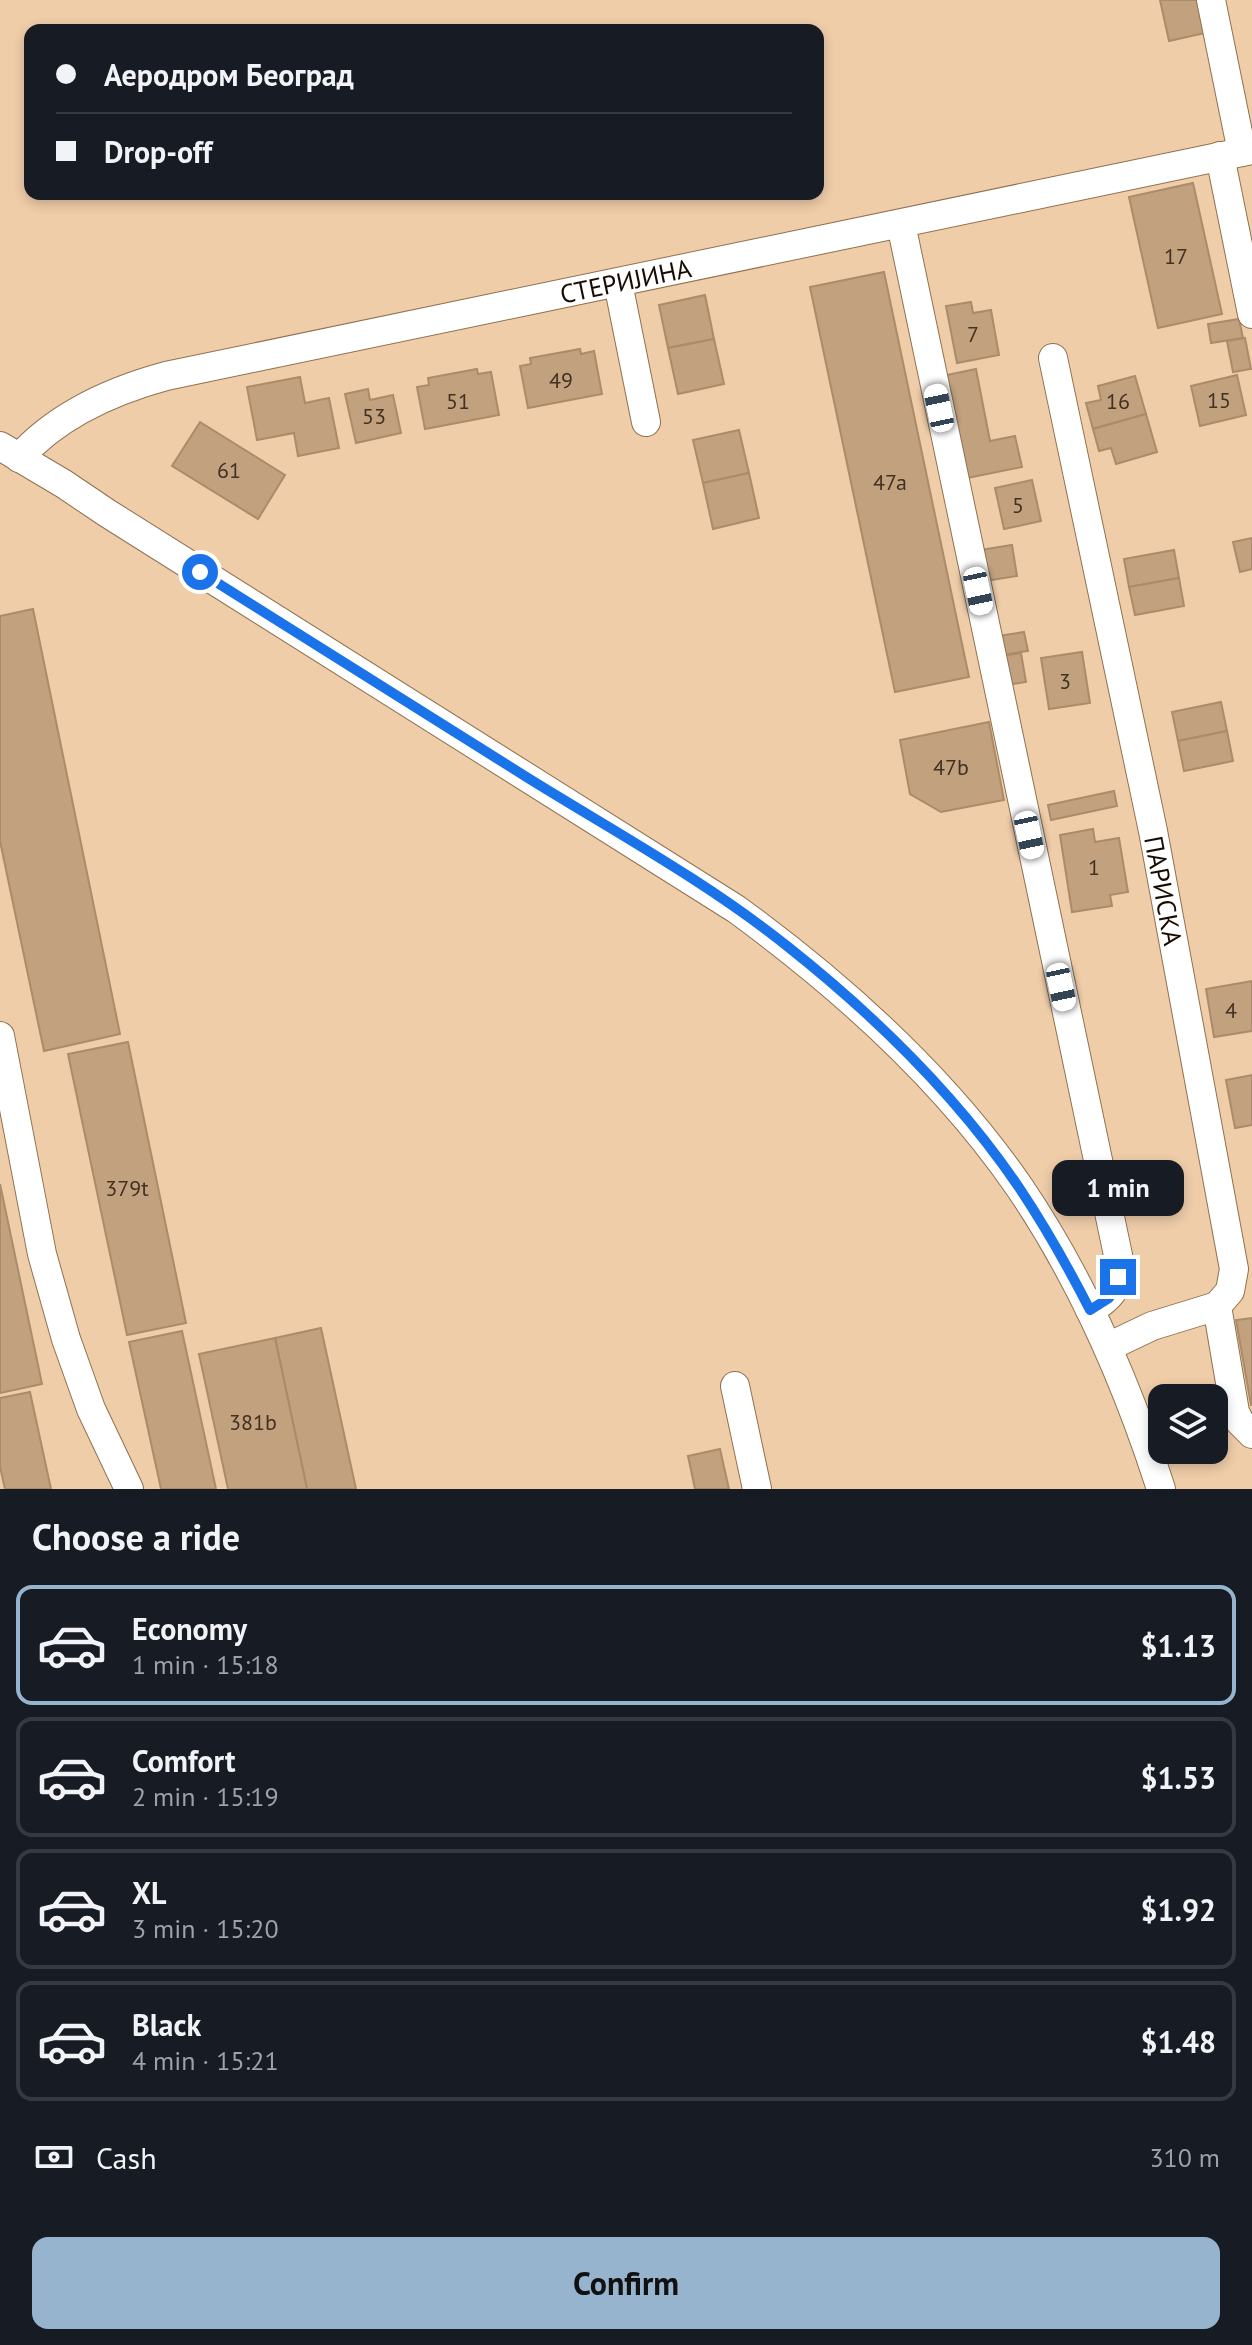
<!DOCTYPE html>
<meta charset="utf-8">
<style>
:root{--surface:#171b24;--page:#242831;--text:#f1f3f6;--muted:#9ea1a6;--line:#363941;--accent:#97b4ce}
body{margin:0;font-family:"PT Sans",sans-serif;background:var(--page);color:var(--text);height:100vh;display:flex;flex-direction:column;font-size:30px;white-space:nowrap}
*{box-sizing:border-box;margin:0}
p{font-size:26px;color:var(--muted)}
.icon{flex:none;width:44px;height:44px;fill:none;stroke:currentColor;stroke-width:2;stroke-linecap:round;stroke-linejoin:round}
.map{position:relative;height:1489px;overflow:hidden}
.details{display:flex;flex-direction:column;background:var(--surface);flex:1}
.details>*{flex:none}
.guide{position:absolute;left:24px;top:24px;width:800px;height:176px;border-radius:16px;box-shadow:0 4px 12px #0003;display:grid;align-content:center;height:176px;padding:0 32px;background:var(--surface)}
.fabs{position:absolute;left:1148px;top:1384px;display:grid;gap:16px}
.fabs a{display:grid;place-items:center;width:80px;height:80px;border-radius:16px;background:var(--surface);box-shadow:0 4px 12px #0003;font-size:40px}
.end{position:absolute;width:36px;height:36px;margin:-18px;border:10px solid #1a73e8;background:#fff;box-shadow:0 0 0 4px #fff}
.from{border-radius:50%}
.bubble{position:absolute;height:56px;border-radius:16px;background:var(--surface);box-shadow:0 4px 12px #0003;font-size:26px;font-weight:700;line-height:56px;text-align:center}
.car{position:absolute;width:24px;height:48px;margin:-24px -12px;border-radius:10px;box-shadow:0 0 6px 2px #0007;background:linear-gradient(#fff 24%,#345 0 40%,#fff 0 76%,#345 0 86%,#fff 0)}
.guide b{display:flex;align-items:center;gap:28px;height:76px;font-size:30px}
.guide b+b{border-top:2px solid var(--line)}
.guide i{width:20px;height:20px;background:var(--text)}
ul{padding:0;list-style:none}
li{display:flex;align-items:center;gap:24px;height:120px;margin:0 16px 12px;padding:0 16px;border:4px solid var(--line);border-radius:16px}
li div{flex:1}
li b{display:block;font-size:30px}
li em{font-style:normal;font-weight:700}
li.selected{border-color:var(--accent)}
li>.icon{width:72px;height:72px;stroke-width:1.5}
h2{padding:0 32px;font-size:36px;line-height:96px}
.pay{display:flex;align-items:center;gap:20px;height:88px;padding:0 32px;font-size:30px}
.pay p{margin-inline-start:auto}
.cta{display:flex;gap:16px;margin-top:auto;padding:16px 32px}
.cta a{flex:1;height:92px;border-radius:16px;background:var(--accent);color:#111;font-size:32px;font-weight:700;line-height:92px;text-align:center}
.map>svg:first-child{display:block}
</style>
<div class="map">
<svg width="1252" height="1489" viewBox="0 0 1252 1489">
<rect width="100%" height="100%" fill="#efcda9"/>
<!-- building -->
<g fill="#c1a17e" stroke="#ab8b69" stroke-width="2">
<path d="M 1160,0 L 1198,0 L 1205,33 L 1169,41 Z"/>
<path d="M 1193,183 L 1222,314 L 1158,328 L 1129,197 Z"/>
<path d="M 884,272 L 969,677 L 895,692 L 810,287 Z"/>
<path d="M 705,295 L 714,339 L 668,348 L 659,305 Z"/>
<path d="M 971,302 L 973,313 L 991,310 L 999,355 L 957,363 L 946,306 Z"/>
<path d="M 1239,319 L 1243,338 L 1211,343 L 1208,324 Z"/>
<path d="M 1245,338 L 1251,369 L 1233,372 L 1227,341 Z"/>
<path d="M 714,339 L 724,384 L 678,394 L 668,348 Z"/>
<path d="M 580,349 L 581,354 L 594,351 L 602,394 L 528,408 L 520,366 L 531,364 L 530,358 Z"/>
<path d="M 477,369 L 478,374 L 491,372 L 499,415 L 425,429 L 417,387 L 429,385 L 428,378 Z"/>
<path d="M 976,369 L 990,441 L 1015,436 L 1022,467 L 967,478 L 947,375 Z"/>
<path d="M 1237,375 L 1246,415 L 1200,426 L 1191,386 Z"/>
<path d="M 1135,376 L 1146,414 L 1093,429 L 1086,403 L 1101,400 L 1098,386 Z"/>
<path d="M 300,377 L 305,403 L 329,398 L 339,448 L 298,456 L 294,433 L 257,440 L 247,387 Z"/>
<path d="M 368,389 L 370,400 L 393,395 L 401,433 L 356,443 L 345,394 Z"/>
<path d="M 1146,414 L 1157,452 L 1116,464 L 1111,448 L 1099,451 L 1093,429 Z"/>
<path d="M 200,422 L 285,475 L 258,519 L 172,466 Z"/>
<path d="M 739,430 L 749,473 L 703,483 L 693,440 Z"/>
<path d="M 749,473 L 759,518 L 713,529 L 703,483 Z"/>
<path d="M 1032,480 L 1041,521 L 1004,529 L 995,488 Z"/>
<path d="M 1252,538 L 1252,569 L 1240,572 L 1233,542 Z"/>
<path d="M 1012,545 L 1017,576 L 985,581 L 980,550 Z"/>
<path d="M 1174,550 L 1179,578 L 1129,587 L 1124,559 Z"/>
<path d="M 1179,578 L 1184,606 L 1135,615 L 1129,587 Z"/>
<path d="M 33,609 L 120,1034 L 44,1051 L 0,841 L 0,616 Z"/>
<path d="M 1024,632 L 1028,651 L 1002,655 L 998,636 Z"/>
<path d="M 1082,652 L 1090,703 L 1049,709 L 1041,658 Z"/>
<path d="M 1021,653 L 1026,682 L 1006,685 L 1001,656 Z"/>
<path d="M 1221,702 L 1227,731 L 1178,741 L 1172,712 Z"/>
<path d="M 989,722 L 1004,800 L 941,812 L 910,794 L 900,740 Z"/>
<path d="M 1227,731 L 1233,761 L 1184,771 L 1178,741 Z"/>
<path d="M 1114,791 L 1117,806 L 1051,820 L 1048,805 Z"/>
<path d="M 1093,829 L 1095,842 L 1119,838 L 1128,892 L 1110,895 L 1112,906 L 1072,912 L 1060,835 Z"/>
<path d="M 1252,981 L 1252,1031 L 1214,1037 L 1206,989 Z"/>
<path d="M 128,1042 L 186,1323 L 127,1335 L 68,1054 Z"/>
<path d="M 1252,1075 L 1252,1125 L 1235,1128 L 1226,1080 Z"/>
<path d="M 0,1184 L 42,1384 L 0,1393 Z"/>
<path d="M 1252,1318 L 1252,1405 L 1251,1405 L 1236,1320 Z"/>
<path d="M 321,1328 L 356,1489 L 307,1489 L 275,1338 Z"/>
<path d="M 182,1331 L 216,1489 L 161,1489 L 129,1342 Z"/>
<path d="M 275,1338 L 307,1489 L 228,1489 L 199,1354 Z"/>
<path d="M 30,1392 L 51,1489 L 5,1489 L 0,1467 L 0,1398 Z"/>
<path d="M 720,1449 L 729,1489 L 695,1489 L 688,1456 Z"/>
</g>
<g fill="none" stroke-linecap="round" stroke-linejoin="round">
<defs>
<g id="minor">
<path d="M 1211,0 L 1242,152"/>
<path d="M 1220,156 L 1252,314"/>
<path d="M 901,224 L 1118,1255 C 1120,1285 1116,1295 1090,1310"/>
<path d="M 618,283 L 646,422"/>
<path id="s1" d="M 1053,358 L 1153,831 L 1234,1269 L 1230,1291 L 1217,1306 L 1152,1326 L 1108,1347"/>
<path d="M 0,446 L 64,484 L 107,513 L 736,909 C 843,987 945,1079 1020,1188 C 1083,1281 1127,1383 1161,1489"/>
<path id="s2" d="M 19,458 C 57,415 111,391 166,376 L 1252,150"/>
<path d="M 0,1036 L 42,1254 L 66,1339 L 91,1409 L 129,1489"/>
<path d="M 1217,1306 L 1235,1412 L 1240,1422 L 1252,1434"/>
<path d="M 735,1386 L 757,1489"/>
</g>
</defs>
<!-- minor casing -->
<use href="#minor" stroke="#8f714f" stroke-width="30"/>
<!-- minor -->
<use href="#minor" stroke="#fff" stroke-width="28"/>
</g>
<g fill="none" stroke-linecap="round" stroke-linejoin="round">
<!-- route -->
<path stroke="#1a73e8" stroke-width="10" d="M 200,572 C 310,640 419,709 528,778 C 615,832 707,882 787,946 C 874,1015 958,1097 1020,1189 C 1046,1228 1069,1269 1090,1310 L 1109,1298 L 1118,1277"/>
</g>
<g text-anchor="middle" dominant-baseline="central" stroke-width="6" stroke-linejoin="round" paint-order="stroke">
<!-- number labels -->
<g font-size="22" fill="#423121">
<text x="1176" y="256">17</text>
<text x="973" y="334">7</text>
<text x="561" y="380">49</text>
<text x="1219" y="400">15</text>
<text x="458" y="401">51</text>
<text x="1118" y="401">16</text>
<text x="374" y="416">53</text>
<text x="229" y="470">61</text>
<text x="890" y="482">47a</text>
<text x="1018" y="505">5</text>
<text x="1065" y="681">3</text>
<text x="951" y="767">47b</text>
<text x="1094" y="867">1</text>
<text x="1231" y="1010">4</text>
<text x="127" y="1188">379t</text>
<text x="253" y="1422">381b</text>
</g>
<!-- street labels -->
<g font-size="26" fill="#180c02" stroke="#fdf3e8">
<text stroke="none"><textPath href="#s2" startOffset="640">СТЕРИЈИНА</textPath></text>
<text stroke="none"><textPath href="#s1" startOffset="544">ПАРИСКА</textPath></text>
</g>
</g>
</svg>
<div class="fabs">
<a><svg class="icon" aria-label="layers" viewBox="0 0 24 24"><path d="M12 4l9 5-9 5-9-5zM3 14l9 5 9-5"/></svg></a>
</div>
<i class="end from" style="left:200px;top:572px"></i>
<i class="end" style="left:1118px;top:1277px"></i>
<div class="bubble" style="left:1052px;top:1160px;width:132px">1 min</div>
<i class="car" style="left:939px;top:408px;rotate:348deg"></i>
<i class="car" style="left:978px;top:591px;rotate:168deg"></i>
<i class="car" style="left:1029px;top:835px;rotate:168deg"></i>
<i class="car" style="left:1061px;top:987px;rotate:168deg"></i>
<div class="guide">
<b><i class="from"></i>Аеродром Београд</b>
<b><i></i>Drop-off</b>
</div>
</div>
<section class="details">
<h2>Choose a ride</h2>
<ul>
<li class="selected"><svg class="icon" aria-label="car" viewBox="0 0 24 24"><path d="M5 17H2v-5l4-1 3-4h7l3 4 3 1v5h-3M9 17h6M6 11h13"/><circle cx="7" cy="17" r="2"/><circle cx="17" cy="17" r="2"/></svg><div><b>Economy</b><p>1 min · 15:18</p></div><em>$1.13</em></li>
<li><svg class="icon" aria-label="car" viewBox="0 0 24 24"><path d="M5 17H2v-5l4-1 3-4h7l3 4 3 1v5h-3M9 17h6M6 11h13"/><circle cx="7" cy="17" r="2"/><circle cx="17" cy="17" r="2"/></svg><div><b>Comfort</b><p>2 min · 15:19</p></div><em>$1.53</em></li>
<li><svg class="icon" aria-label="car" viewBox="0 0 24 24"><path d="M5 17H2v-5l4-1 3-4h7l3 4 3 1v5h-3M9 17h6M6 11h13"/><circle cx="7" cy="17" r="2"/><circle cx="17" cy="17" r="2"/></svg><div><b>XL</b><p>3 min · 15:20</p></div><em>$1.92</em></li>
<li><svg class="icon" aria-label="car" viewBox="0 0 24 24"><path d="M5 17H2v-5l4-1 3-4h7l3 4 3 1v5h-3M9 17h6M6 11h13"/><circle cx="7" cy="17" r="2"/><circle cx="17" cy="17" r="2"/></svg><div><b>Black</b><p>4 min · 15:21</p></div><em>$1.48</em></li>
</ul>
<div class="pay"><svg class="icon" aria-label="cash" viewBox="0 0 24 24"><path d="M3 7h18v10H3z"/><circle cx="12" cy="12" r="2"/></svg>Cash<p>310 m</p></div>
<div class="cta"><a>Confirm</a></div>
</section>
